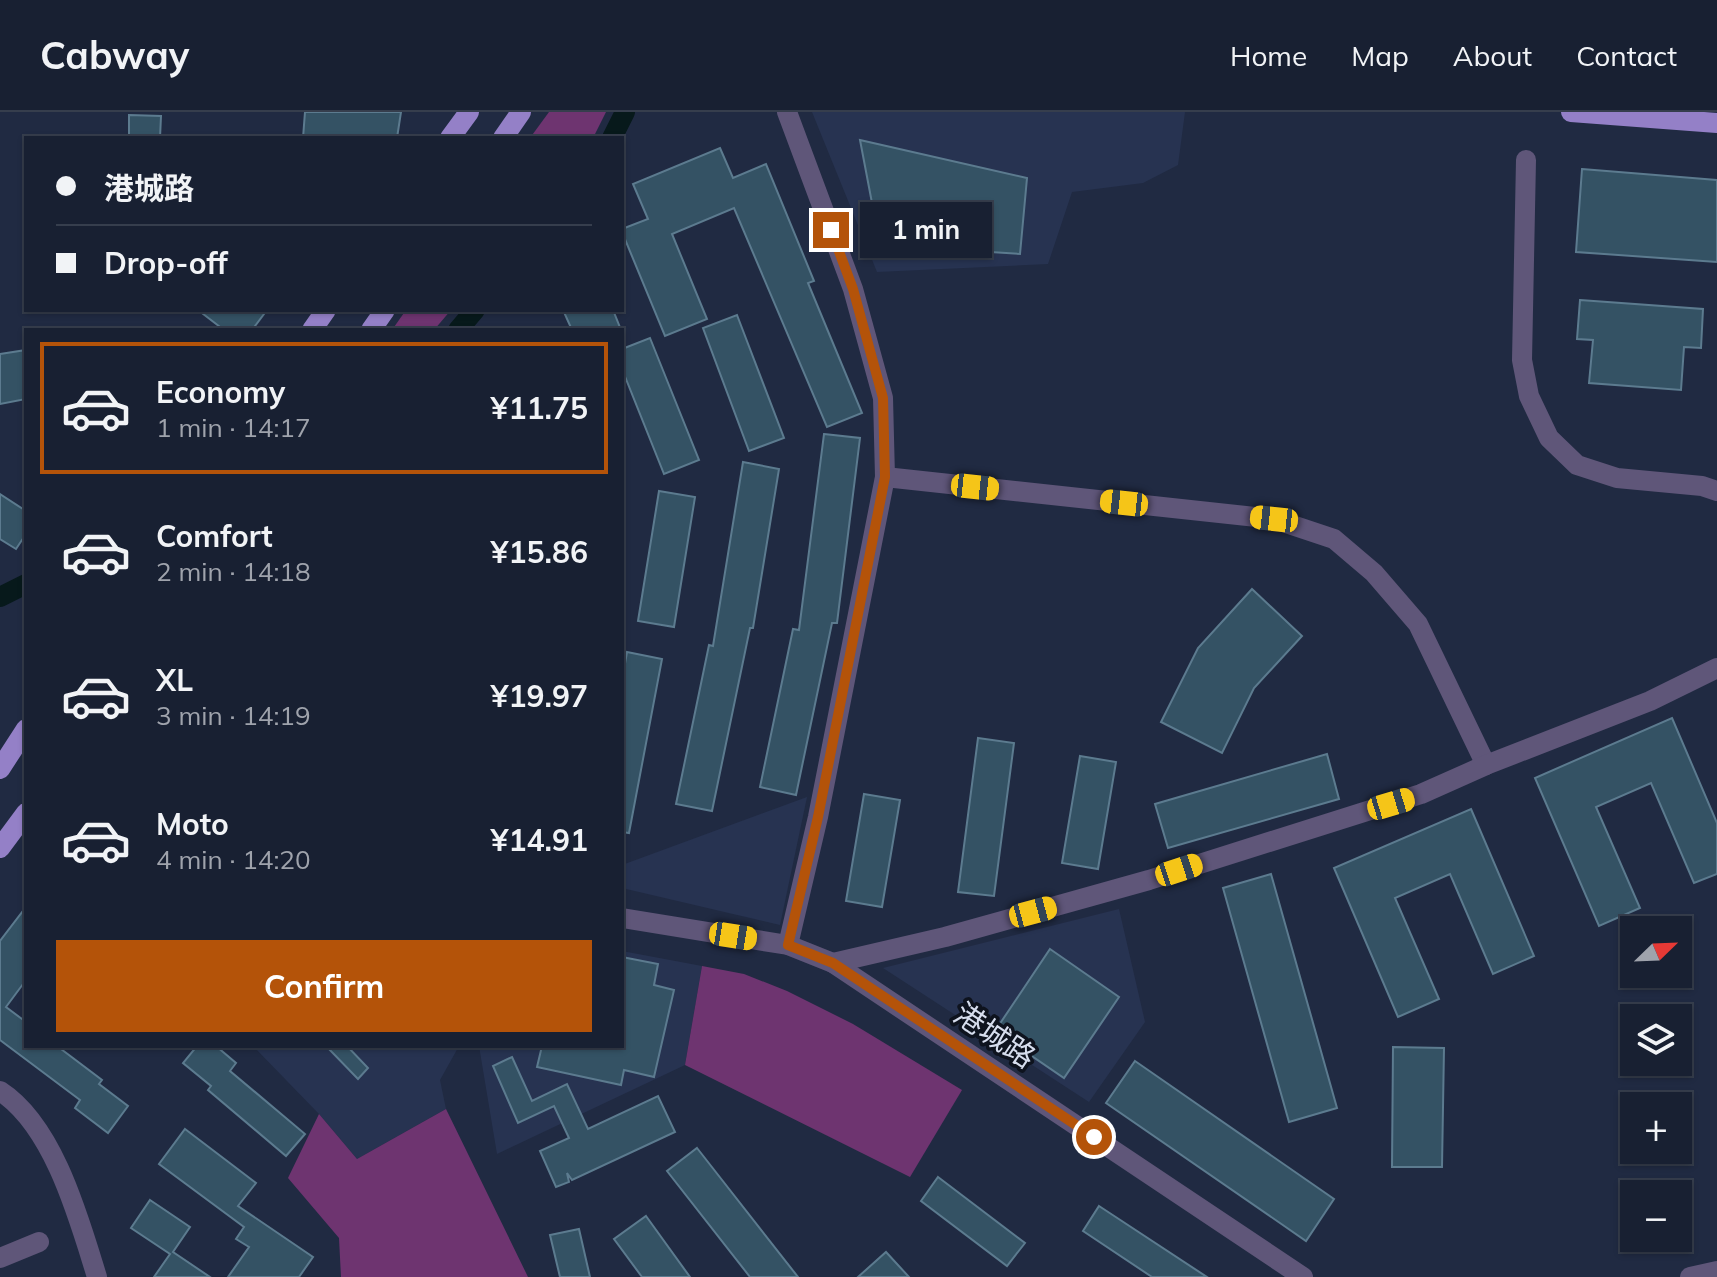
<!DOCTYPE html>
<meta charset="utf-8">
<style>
:root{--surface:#182032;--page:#21283a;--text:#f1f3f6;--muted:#9fa3ac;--line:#363e4d;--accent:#b45309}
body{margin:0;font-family:Mulish,"Noto Sans SC",sans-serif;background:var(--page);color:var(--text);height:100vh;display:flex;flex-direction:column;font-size:30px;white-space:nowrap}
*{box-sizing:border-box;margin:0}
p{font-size:26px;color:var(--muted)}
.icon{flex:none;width:44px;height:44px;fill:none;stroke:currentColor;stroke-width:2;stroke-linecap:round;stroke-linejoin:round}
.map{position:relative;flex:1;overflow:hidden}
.drawer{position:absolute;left:24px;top:216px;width:600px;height:720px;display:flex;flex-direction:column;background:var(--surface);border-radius:0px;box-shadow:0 2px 6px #0004,0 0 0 2px var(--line)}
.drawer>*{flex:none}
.banner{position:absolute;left:24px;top:24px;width:600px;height:176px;border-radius:0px;box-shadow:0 2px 6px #0004,0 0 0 2px var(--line);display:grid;align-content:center;height:176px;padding:0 32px;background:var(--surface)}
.needle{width:52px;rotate:67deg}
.buttons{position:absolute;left:1620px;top:804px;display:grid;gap:16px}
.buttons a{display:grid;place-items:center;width:72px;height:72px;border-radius:0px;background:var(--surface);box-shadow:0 2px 6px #0004,0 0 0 2px var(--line);font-size:40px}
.end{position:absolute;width:36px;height:36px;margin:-18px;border:10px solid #b45309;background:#fff;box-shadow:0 0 0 4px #fff}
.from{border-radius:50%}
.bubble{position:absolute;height:56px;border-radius:0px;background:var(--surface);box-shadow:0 2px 6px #0004,0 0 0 2px var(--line);font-size:26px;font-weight:700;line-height:56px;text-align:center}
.car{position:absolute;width:24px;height:48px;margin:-24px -12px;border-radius:10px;box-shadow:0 0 6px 2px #0007;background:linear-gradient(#f5c518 24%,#345 0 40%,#f5c518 0 76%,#345 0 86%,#f5c518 0)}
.banner b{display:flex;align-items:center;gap:28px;height:76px;font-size:30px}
.banner b+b{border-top:2px solid var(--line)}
.banner i{width:20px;height:20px;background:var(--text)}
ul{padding:14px 0 0;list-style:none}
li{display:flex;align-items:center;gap:24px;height:132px;margin:0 16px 12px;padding:0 16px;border:4px solid transparent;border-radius:0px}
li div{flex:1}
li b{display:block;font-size:30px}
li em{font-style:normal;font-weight:700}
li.active{border-color:var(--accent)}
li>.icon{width:72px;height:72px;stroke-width:1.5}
.cta{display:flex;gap:16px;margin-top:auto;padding:16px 32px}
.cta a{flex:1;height:92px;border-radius:0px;background:var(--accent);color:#fff;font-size:32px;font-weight:700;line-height:92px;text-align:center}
header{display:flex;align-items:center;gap:48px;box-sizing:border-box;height:112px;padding:0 40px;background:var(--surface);border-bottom:2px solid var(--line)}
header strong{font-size:38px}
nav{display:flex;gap:44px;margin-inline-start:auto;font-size:28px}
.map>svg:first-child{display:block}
</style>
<header>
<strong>Cabway</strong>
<nav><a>Home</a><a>Map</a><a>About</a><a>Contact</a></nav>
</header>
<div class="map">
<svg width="1717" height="1165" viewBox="0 0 1717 1165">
<rect width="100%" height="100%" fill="#202a42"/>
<!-- built -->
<g fill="#273351">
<path d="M 812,0 L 1185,0 L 1178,53 L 1143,71 L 1072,80 L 1048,152 L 877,160 Z"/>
<path d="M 807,685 L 780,813 L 622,776 L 622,753 Z"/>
<path d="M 1119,797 L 1145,910 L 1089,990 L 883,856 Z"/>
<path d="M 622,839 L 702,854 L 685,953 L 497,1042 L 479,934 L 622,934 Z"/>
<path d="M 253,934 L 459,934 L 440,968 L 446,997 L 357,1047 L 319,1002 Z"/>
</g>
<!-- green -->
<g fill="#6e3470">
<path d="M 549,0 L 606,0 L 593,26 L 530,26 Z"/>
<path d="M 406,198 L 451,198 L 434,218 L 392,218 Z"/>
<path d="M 702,854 L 744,862 L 787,879 L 853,912 L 962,978 L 910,1065 L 685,953 Z"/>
<path d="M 446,997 L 528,1165 L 341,1165 L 339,1126 L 288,1066 L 319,1002 L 357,1047 Z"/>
</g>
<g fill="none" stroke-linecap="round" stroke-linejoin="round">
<!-- canal -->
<g stroke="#07191b" stroke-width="20">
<path d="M 612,26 L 625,0"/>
<path d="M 458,218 L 475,198"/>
<path d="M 0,485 L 26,472"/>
</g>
</g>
<!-- building -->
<g fill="#345264" stroke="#5c7b8f" stroke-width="2">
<path d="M 305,0 L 401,0 L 397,26 L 303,26 Z"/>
<path d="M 129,3 L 161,4 L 160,26 L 129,26 Z"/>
<path d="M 860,28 L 1027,66 L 1020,142 L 880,133 Z"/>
<path d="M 720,36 L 733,66 L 766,52 L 814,169 L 808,171 L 862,301 L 827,315 L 734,96 L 672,122 L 707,207 L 665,224 L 622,120 L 622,117 L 648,107 L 633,72 Z"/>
<path d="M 1582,57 L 1717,68 L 1717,150 L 1576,140 Z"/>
<path d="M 1580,188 L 1703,197 L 1701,236 L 1684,235 L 1681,278 L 1589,271 L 1593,228 L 1577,227 Z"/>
<path d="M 198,198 L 267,198 L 252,218 L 224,218 Z"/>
<path d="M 563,198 L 613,198 L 621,218 L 572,218 Z"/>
<path d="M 737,203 L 784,326 L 749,339 L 703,216 Z"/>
<path d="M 650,226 L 699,348 L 664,362 L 622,257 L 622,237 Z"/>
<path d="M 26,238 L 26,287 L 0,292 L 0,242 Z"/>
<path d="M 824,322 L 860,326 L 837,511 L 832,511 L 796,683 L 760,675 L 793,517 L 799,518 Z"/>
<path d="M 743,350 L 779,357 L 753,516 L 750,516 L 712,699 L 676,692 L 709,533 L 713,534 Z"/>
<path d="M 659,379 L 695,385 L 674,515 L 638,509 Z"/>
<path d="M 0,382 L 26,399 L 26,422 L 16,437 L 0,427 Z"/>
<path d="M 1252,477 L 1302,524 L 1254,576 L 1222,641 L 1161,610 L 1198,536 Z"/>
<path d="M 627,540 L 662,547 L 629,721 L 622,720 L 622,569 Z"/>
<path d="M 1672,606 L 1717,711 L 1717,762 L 1694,771 L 1651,671 L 1596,695 L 1640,796 L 1599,814 L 1535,666 Z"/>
<path d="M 978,626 L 1014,631 L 994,784 L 958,780 Z"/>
<path d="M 1327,642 L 1339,687 L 1168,736 L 1155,692 Z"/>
<path d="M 1080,644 L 1116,650 L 1098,757 L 1062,751 Z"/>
<path d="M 864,682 L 900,688 L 882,795 L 846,789 Z"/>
<path d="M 1471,697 L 1534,844 L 1493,862 L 1450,762 L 1395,786 L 1439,887 L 1398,905 L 1334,756 Z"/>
<path d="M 1271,762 L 1337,996 L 1289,1010 L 1223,776 Z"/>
<path d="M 26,795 L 26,868 L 6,895 L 26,910 L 26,934 L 57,934 L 102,968 L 99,972 L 128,994 L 108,1021 L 75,996 L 80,988 L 0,928 L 0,829 Z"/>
<path d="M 1050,837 L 1119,885 L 1064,966 L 995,919 Z"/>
<path d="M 622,845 L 658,852 L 654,873 L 674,878 L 654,965 L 624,958 L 621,973 L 537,955 L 542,934 L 622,934 Z"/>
<path d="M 197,934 L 216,934 L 236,951 L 230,959 L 305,1022 L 286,1044 L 208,978 L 211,974 L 183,951 Z"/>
<path d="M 326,934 L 347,934 L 368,956 L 358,967 Z"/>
<path d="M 1393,935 L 1444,936 L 1442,1055 L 1392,1055 Z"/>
<path d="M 512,945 L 532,989 L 567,972 L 588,1017 L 658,984 L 675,1020 L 572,1068 L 567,1061 L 569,1070 L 556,1075 L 540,1039 L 569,1026 L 554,994 L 518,1011 L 493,954 Z"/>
<path d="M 1135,949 L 1334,1087 L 1306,1129 L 1106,991 Z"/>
<path d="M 185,1017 L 256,1071 L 238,1094 L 313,1145 L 299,1165 L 228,1165 L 249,1135 L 236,1127 L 244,1115 L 159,1052 Z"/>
<path d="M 697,1036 L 798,1165 L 750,1165 L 667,1059 Z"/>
<path d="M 938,1065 L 1025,1131 L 1007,1154 L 921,1089 Z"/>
<path d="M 150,1088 L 190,1115 L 173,1140 L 210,1165 L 154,1165 L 170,1142 L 131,1116 Z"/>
<path d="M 1099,1094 L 1207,1165 L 1152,1165 L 1083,1119 Z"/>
<path d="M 646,1104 L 690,1165 L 642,1165 L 614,1127 Z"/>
<path d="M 579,1117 L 590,1165 L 560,1165 L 550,1123 Z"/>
<path d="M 886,1140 L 909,1165 L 858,1165 Z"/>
</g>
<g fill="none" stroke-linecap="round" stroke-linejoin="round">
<!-- minor -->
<g stroke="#5f5679" stroke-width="20">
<path d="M 787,0 L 853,177 L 883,286 L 885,365 L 818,705 L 788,833"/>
<path d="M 1526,48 L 1522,248 L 1529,284 L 1549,326 L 1577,353 L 1617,366 L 1702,374 L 1717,379"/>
<path d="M 885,365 L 1274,407 L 1334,427 L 1374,461 L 1418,512 L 1486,653"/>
<path d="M 622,806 L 788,833 L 833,851 L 1303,1165"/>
<path d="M 833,851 L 945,825 L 1149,768 L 1421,682 L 1486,653 L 1650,589 L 1717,556"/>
<path d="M 0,979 C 54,1014 79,1107 97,1165"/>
<path d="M 0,1146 L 39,1130"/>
<path d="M 1690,1165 L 1717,1159"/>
</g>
<!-- major -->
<g stroke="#9480c7" stroke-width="20">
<path d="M 1571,0 L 1717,11"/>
<path d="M 450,26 L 469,0"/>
<path d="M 503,26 L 521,0"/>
<path d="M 312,218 L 326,198"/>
<path d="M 371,218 L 385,198"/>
<path d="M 0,657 L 26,617"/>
<path d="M 0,736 L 26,701"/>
</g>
</g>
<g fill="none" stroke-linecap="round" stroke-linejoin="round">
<!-- route -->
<path stroke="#b45309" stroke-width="10" d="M 831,118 L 853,177 L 883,286 L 885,365 L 818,705 L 788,833 L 833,851 L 1094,1025"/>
</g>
<g text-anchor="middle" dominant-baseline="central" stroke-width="7" stroke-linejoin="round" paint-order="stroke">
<!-- street labels -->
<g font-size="30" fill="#d6dded" stroke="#0e131e">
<text transform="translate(995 923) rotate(34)">港城路</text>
</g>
</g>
</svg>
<div class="buttons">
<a><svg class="needle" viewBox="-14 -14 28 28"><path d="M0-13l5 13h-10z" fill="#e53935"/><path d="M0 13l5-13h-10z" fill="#9fa3ac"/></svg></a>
<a><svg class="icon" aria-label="layers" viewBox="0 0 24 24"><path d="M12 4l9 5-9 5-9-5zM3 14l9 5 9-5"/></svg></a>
<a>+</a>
<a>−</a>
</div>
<i class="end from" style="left:1094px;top:1025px"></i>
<i class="end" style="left:831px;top:118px"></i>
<div class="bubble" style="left:860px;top:90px;width:132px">1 min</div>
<i class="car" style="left:975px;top:375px;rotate:96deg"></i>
<i class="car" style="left:1124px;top:391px;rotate:276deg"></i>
<i class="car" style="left:1274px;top:407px;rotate:276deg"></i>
<i class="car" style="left:1391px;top:692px;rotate:73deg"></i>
<i class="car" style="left:1179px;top:758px;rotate:72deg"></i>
<i class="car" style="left:1033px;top:800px;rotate:75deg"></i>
<i class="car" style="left:733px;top:824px;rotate:99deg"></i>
<div class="banner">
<b><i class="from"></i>港城路</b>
<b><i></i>Drop-off</b>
</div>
<section class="drawer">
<ul>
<li class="active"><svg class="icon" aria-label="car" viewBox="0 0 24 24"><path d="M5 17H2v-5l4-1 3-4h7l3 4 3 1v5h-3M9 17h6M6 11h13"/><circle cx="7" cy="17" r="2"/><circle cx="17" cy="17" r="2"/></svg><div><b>Economy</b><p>1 min · 14:17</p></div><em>¥11.75</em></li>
<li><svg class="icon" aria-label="car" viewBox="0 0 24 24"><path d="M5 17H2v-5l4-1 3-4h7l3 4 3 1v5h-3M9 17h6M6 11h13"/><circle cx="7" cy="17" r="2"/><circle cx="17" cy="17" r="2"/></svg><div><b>Comfort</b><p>2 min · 14:18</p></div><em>¥15.86</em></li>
<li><svg class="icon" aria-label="car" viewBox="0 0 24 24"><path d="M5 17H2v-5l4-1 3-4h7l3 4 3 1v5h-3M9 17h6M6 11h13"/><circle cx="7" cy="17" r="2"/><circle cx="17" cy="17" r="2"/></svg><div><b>XL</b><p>3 min · 14:19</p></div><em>¥19.97</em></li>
<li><svg class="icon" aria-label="car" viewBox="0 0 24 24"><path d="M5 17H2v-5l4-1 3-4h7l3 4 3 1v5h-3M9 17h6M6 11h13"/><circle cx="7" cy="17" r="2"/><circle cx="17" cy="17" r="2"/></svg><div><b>Moto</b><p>4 min · 14:20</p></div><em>¥14.91</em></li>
</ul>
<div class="cta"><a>Confirm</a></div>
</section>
</div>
